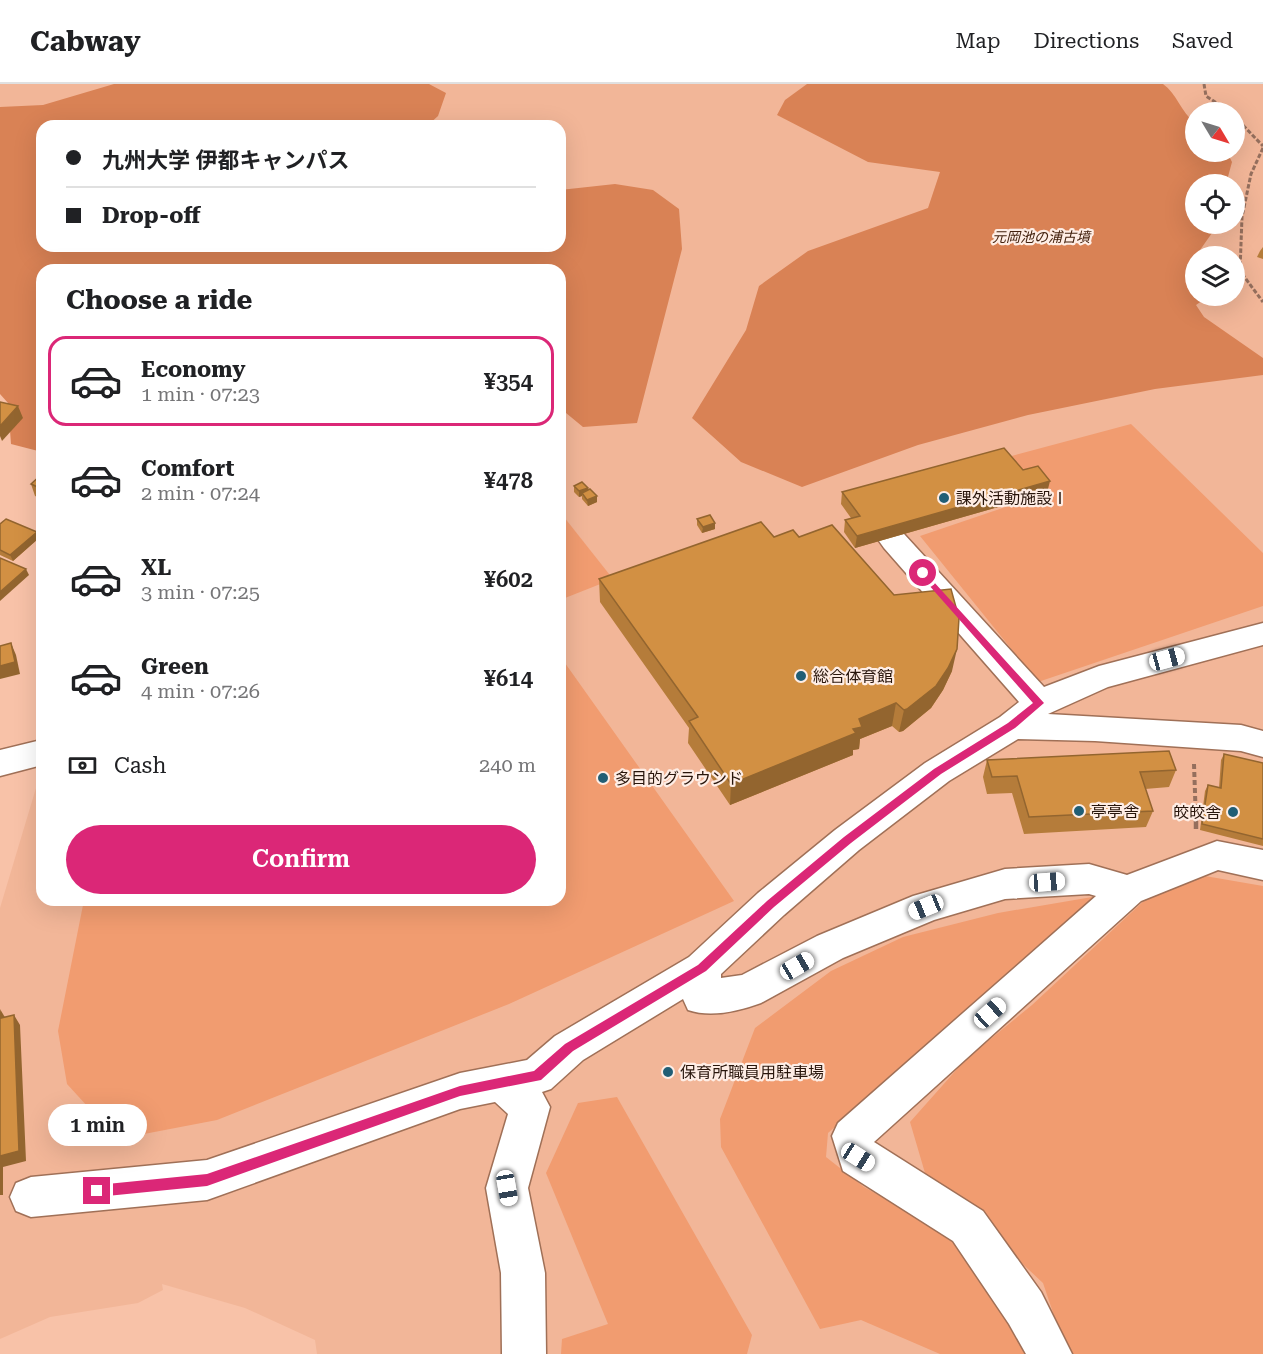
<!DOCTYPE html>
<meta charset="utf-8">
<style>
:root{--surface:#fff;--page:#f6f6f6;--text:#202124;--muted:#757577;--line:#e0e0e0;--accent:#db2777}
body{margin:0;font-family:"Roboto Serif","Noto Sans JP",serif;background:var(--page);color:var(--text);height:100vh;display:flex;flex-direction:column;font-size:22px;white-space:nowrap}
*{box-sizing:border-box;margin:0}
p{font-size:20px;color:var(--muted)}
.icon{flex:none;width:33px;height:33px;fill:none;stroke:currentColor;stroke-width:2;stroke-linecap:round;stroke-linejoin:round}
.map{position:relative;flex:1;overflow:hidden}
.panel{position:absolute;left:36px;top:180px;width:530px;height:642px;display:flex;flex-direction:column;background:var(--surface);border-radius:18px;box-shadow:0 6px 24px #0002}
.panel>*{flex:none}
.top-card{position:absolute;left:36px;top:36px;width:530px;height:132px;border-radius:18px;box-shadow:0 6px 24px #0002;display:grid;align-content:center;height:132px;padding:0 30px;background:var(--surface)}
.needle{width:39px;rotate:128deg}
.buttons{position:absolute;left:1185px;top:18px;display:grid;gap:12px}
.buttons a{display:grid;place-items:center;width:60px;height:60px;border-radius:50%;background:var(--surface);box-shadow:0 6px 24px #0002;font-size:30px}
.end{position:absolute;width:27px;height:27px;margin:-14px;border:8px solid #db2777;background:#fff;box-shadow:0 0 0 3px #fff}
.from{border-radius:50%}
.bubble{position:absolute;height:42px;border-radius:21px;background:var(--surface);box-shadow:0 6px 24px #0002;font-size:20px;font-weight:600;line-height:42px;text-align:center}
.car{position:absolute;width:18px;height:36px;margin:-18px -9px;border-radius:8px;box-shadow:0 0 4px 2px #0007;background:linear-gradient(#fff 24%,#345 0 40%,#fff 0 76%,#345 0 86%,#fff 0)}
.top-card b{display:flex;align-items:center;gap:21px;height:57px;font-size:22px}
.top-card b+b{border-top:2px solid var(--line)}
.top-card i{width:15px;height:15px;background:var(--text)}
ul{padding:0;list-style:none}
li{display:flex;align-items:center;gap:18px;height:90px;margin:0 12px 9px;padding:0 18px;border:3px solid transparent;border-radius:18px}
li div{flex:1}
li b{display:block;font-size:22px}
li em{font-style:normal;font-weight:600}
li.active{border-color:var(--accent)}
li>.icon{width:54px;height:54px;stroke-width:1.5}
h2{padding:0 30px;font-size:27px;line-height:72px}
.pay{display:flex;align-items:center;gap:15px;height:66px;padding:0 30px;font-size:22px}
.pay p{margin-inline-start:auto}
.button{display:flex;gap:12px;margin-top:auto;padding:12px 30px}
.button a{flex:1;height:69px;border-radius:36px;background:var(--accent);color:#fff;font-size:24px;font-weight:600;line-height:69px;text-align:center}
header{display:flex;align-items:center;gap:36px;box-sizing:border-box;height:84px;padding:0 30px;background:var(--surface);border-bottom:2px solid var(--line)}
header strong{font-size:28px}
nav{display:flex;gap:33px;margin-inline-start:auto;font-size:21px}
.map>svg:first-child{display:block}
</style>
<header>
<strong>Cabway</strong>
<nav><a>Map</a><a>Directions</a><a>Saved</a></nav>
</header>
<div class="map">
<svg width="1263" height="1270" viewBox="0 0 1263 1270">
<rect width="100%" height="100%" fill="#f8c2a8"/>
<!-- built -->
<path fill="#f2b698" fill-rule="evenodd" d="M 0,0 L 1263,0 L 1263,1270 L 317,1270 L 315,1256 L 245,1224 L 162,1200 L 163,1206 L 138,1219 L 50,1233 L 0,1255 L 0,824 L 42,684 L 42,816 L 560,816 L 560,186 L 42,186 L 0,296 ZM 1196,28 L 1234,28 L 1234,68 L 1196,68 ZM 42,42 L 560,42 L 560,162 L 42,162 ZM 1196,100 L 1234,100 L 1234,140 L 1196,140 ZM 1196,172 L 1234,172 L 1234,212 L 1196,212 Z"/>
<!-- green -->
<g fill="#f19c70">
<path d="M 1131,340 L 1263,469 L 1263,522 L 1038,598 L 920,452 L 1041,411 L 1008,373 Z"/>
<path d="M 560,428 L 613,495 L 560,516 Z"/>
<path d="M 560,572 L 734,817 L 509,920 L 217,1036 L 144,1050 L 99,1035 L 67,1000 L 58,947 L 84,816 L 560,816 Z"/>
<path d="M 1205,792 L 1263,802 L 1263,1270 L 1067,1270 L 1043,1199 L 925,1089 L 910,1038 L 966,975 L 1032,921 L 1147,814 Z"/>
<path d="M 1098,812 L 828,1049 L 826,1073 L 864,1103 L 958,1155 L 1034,1270 L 940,1270 L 861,1236 L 820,1245 L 721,1063 L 720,1035 L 755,944 L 831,887 L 903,853 L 998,829 Z"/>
<path d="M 617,1013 L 752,1251 L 747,1270 L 561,1270 L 562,1255 L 608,1240 L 546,1089 L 578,1019 Z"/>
</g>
<!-- forest -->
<g fill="#d98255">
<path d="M 114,0 L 429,0 L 446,9 L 438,32 L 427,42 L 42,42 L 42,162 L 560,162 L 560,106 L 615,100 L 653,106 L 679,125 L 682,165 L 637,339 L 583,343 L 560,324 L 560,186 L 42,186 L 42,368 L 11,360 L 8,319 L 0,310 L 0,23 L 43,21 Z"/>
<path d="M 807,0 L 1163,0 C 1177,10 1181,28 1195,39 L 1196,68 L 1227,68 L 1232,78 L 1226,100 L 1196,100 L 1196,140 L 1214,140 L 1212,149 L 1193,176 L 1195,180 L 1196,212 L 1209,212 L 1196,221 L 1204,233 L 1263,274 L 1263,291 L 1155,305 L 1028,331 L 918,361 L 802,403 L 741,378 L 692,334 L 746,246 L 759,202 L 808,167 L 928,124 L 940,88 L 868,78 L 777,31 L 785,16 Z"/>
</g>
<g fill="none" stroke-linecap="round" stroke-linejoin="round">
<defs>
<g id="minor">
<path d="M 894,447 L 904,450 L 1044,603 L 1099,582 L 1263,539 L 1263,561 L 1108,603 L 1048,630 L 1241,641 L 1263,647 L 1263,673 L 1241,667 L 1095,657 L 1018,655 L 949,697 L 859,766 L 784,831 L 721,890 L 721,894 L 742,891 L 817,852 L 913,812 L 1005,785 L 1089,780 L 1127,791 L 1217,757 L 1263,766 L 1263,796 L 1218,786 L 1141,817 L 874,1058 L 983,1127 L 1041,1208 L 1072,1270 L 1026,1270 L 1009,1240 L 953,1157 L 843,1087 L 832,1052 L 838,1039 L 1096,812 L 1089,810 L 1005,815 L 934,836 L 843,874 L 761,919 C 739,927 711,934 688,926 L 683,915 L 583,976 L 551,1005 L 542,1008 L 550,1023 L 528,1104 L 545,1189 L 546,1270 L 502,1270 L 501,1189 L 486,1104 L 508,1030 L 495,1018 L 460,1025 L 207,1116 L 31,1133 L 16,1127 L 10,1113 L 16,1099 L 31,1093 L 207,1076 L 460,989 L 527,976 L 555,952 L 689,873 L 758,809 L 835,746 L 925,679 L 1000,633 L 1019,618 L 884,464 L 879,457 L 884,450 Z"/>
<path d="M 37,657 L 42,659 L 42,681 L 0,692 L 0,666 Z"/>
</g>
</defs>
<!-- minor casing -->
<use href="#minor" stroke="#a07057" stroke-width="3"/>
<!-- path-far2 -->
<g stroke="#956f5d" stroke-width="3" stroke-dasharray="4.5 2" stroke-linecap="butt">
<path d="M 1204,0 L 1206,12 L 1230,28"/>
<path d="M 1234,32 L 1263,62"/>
<path d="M 1263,64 L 1251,90 L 1242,133 L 1240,187 L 1263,218"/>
</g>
<!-- path-far1 -->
<path stroke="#956f5d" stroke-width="4" stroke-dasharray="5 3" stroke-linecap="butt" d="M 1194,680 L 1196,738"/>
<!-- path -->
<path stroke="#956f5d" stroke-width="4.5" stroke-dasharray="8 4" stroke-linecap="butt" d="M 1196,737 L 1196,747"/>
<!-- minor -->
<use href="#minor" fill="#fff" fill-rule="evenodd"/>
</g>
<!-- wall -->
<g fill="#b57c3a">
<path d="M 1263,163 L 1263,175 L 1257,173 L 1260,167 Z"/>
<path d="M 1023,386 L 1047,409 L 855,464 L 844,448 L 845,436 L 851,434 L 841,420 L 842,408 Z"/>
<path d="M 42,390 L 42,415 L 35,412 L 31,400 Z"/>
<path d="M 574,402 L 588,406 L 597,412 L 597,418 L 588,422 L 582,415 L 582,412 L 579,413 L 574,408 Z"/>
<path d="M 697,435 L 715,439 L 715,445 L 702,449 L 697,441 Z"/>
<path d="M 0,440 L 37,448 L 39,454 L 13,477 L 0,471 Z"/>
<path d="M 774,453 L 799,453 L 952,587 L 943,606 L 931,624 L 903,647 L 899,648 L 892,642 L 860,655 L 859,665 L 853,666 L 853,671 L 730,721 L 688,659 L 689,644 L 600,518 L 599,495 Z"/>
<path d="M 1224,670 L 1263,679 L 1263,762 L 1200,746 L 1205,707 L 1208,701 L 1219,704 L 1221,676 Z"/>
<path d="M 987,676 L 1176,686 L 1169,703 L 1145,705 L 1153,727 L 1146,743 L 1024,750 L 1012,709 L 987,710 L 983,693 Z"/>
</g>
<!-- shaded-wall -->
<g fill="#93652f">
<path d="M 18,322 L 23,334 L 2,357 L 0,352 L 0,342 Z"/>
<path d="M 1050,397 L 1047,409 L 855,464 L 857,452 Z"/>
<path d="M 588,404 L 588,410 L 582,409 L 582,412 L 579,413 L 579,407 Z"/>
<path d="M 597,412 L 597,418 L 588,422 L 587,416 Z"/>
<path d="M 715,439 L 715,445 L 702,449 L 703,443 Z"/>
<path d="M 37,448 L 39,454 L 13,477 L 10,471 Z"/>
<path d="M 26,485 L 29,491 L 0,517 L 0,508 Z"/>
<path d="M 11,559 L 16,571 L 20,590 L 0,595 L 0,582 Z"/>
<path d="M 957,565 L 952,587 L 943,606 L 931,624 L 903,647 L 899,648 L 904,626 Z"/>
<path d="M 896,619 L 892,642 L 860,655 L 859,665 L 853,666 L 853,671 L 730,721 L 731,700 L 853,645 L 859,635 Z"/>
<path d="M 0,925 L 6,935 L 1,934 Z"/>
<path d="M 14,931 L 20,941 L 26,1077 L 3,1083 L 3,1111 L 0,1111 L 0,1072 Z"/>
</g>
<!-- building -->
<g fill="#d29043" stroke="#93652f" stroke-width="1.5">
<path d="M 0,318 L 18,322 L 0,342 Z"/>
<path d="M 1004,364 L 1023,386 L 1038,382 L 1050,397 L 857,452 L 845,436 L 860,432 L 842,408 Z"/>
<path d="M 42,390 L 42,405 L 31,400 Z"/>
<path d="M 582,398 L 588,404 L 579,407 L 574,402 Z"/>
<path d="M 590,405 L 597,412 L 587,416 L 582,409 Z"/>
<path d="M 710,431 L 715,439 L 703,443 L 697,435 Z"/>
<path d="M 6,435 L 37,448 L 10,471 L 0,466 L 0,440 Z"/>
<path d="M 761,438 L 774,453 L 793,446 L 799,453 L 832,441 L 894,511 L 951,505 L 959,534 L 957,565 L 948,584 L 936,602 L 907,625 L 904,626 L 896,619 L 859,635 L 862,643 L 853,645 L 856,649 L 731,700 L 689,637 L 698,633 L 599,495 Z"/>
<path d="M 0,474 L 26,485 L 0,508 Z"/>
<path d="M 11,559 L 15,578 L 0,582 L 0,562 Z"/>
<path d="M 1169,667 L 1176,686 L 1140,688 L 1153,727 L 1029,733 L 1017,692 L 992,693 L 987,676 Z"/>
<path d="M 1224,670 L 1263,679 L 1263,755 L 1202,740 L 1208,701 L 1221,704 Z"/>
<path d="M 0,927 L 1,934 L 14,931 L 19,1067 L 0,1072 Z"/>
</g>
<!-- route -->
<path fill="#db2777" d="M 923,486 L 1044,619 L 1015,644 L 941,690 L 851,759 L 774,823 L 706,887 L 573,967 L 541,996 L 460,1012 L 207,1102 L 97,1113 L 93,1111 L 91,1107 L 93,1103 L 97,1101 L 207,1090 L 460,1002 L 534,987 L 565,960 L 698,881 L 767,817 L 844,753 L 934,685 L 1008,639 L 1033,619 L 920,491 L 919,489 Z"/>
<!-- markers -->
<g fill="#215e75" stroke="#feede5" stroke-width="2">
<circle cx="944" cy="414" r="6"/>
<circle cx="801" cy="592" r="6"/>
<circle cx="603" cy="694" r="6"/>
<circle cx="1079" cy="727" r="6"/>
<circle cx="1233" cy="728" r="6"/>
<circle cx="668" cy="988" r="6"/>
</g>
<g text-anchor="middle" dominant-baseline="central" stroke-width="4.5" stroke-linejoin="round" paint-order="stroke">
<!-- far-park labels -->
<g font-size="14" font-style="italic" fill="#42200d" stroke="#feede5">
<text x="1041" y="153">元岡池の浦古墳</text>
</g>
<!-- poi labels -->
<g font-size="16" fill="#28150b" stroke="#feede5" text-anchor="start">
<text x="956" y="414">課外活動施設Ⅰ</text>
<text x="813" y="592">総合体育館</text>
<text x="615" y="694">多目的グラウンド</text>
<text x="1091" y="727">亭亭舎</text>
<text x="1221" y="728" text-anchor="end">皎皎舎</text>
<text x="680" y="988">保育所職員用駐車場</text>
</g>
</g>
</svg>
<div class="buttons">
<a><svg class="needle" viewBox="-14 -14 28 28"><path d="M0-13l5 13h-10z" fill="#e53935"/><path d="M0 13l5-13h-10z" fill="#757577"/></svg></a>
<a><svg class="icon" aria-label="locate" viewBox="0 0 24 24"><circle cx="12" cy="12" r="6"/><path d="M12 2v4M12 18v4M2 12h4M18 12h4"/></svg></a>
<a><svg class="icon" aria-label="layers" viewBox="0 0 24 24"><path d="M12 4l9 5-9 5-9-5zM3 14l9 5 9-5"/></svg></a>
</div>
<i class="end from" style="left:923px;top:489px"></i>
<i class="end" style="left:97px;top:1107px"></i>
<div class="bubble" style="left:48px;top:1020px;width:99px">1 min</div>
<i class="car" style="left:1167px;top:575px;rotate:75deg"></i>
<i class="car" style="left:1047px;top:798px;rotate:86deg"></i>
<i class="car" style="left:926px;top:823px;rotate:248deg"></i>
<i class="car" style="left:797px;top:882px;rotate:60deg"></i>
<i class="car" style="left:990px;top:929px;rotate:48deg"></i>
<i class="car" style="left:858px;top:1073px;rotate:122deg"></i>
<i class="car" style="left:507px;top:1104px;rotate:170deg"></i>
<div class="top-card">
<b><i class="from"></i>九州大学 伊都キャンパス</b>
<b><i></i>Drop-off</b>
</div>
<section class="panel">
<h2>Choose a ride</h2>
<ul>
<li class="active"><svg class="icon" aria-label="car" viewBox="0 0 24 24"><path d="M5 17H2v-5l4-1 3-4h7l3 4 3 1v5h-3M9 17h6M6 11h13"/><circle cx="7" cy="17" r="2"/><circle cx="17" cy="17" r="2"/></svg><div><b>Economy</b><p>1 min · 07:23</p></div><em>¥354</em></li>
<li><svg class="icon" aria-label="car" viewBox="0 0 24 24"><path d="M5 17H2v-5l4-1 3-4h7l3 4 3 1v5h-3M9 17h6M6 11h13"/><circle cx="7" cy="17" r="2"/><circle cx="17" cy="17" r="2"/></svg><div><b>Comfort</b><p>2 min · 07:24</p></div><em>¥478</em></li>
<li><svg class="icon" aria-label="car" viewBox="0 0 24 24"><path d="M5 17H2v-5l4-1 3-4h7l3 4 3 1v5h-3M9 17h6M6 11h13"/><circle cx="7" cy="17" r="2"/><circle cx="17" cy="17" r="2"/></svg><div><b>XL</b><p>3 min · 07:25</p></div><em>¥602</em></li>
<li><svg class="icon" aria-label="car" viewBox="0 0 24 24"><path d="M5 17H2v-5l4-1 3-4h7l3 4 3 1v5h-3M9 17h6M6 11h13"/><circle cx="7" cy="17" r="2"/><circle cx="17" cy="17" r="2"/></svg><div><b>Green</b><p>4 min · 07:26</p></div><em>¥614</em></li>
</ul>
<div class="pay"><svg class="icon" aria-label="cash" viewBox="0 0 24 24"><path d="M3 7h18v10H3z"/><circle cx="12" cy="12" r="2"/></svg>Cash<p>240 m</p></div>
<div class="button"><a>Confirm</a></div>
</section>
</div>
